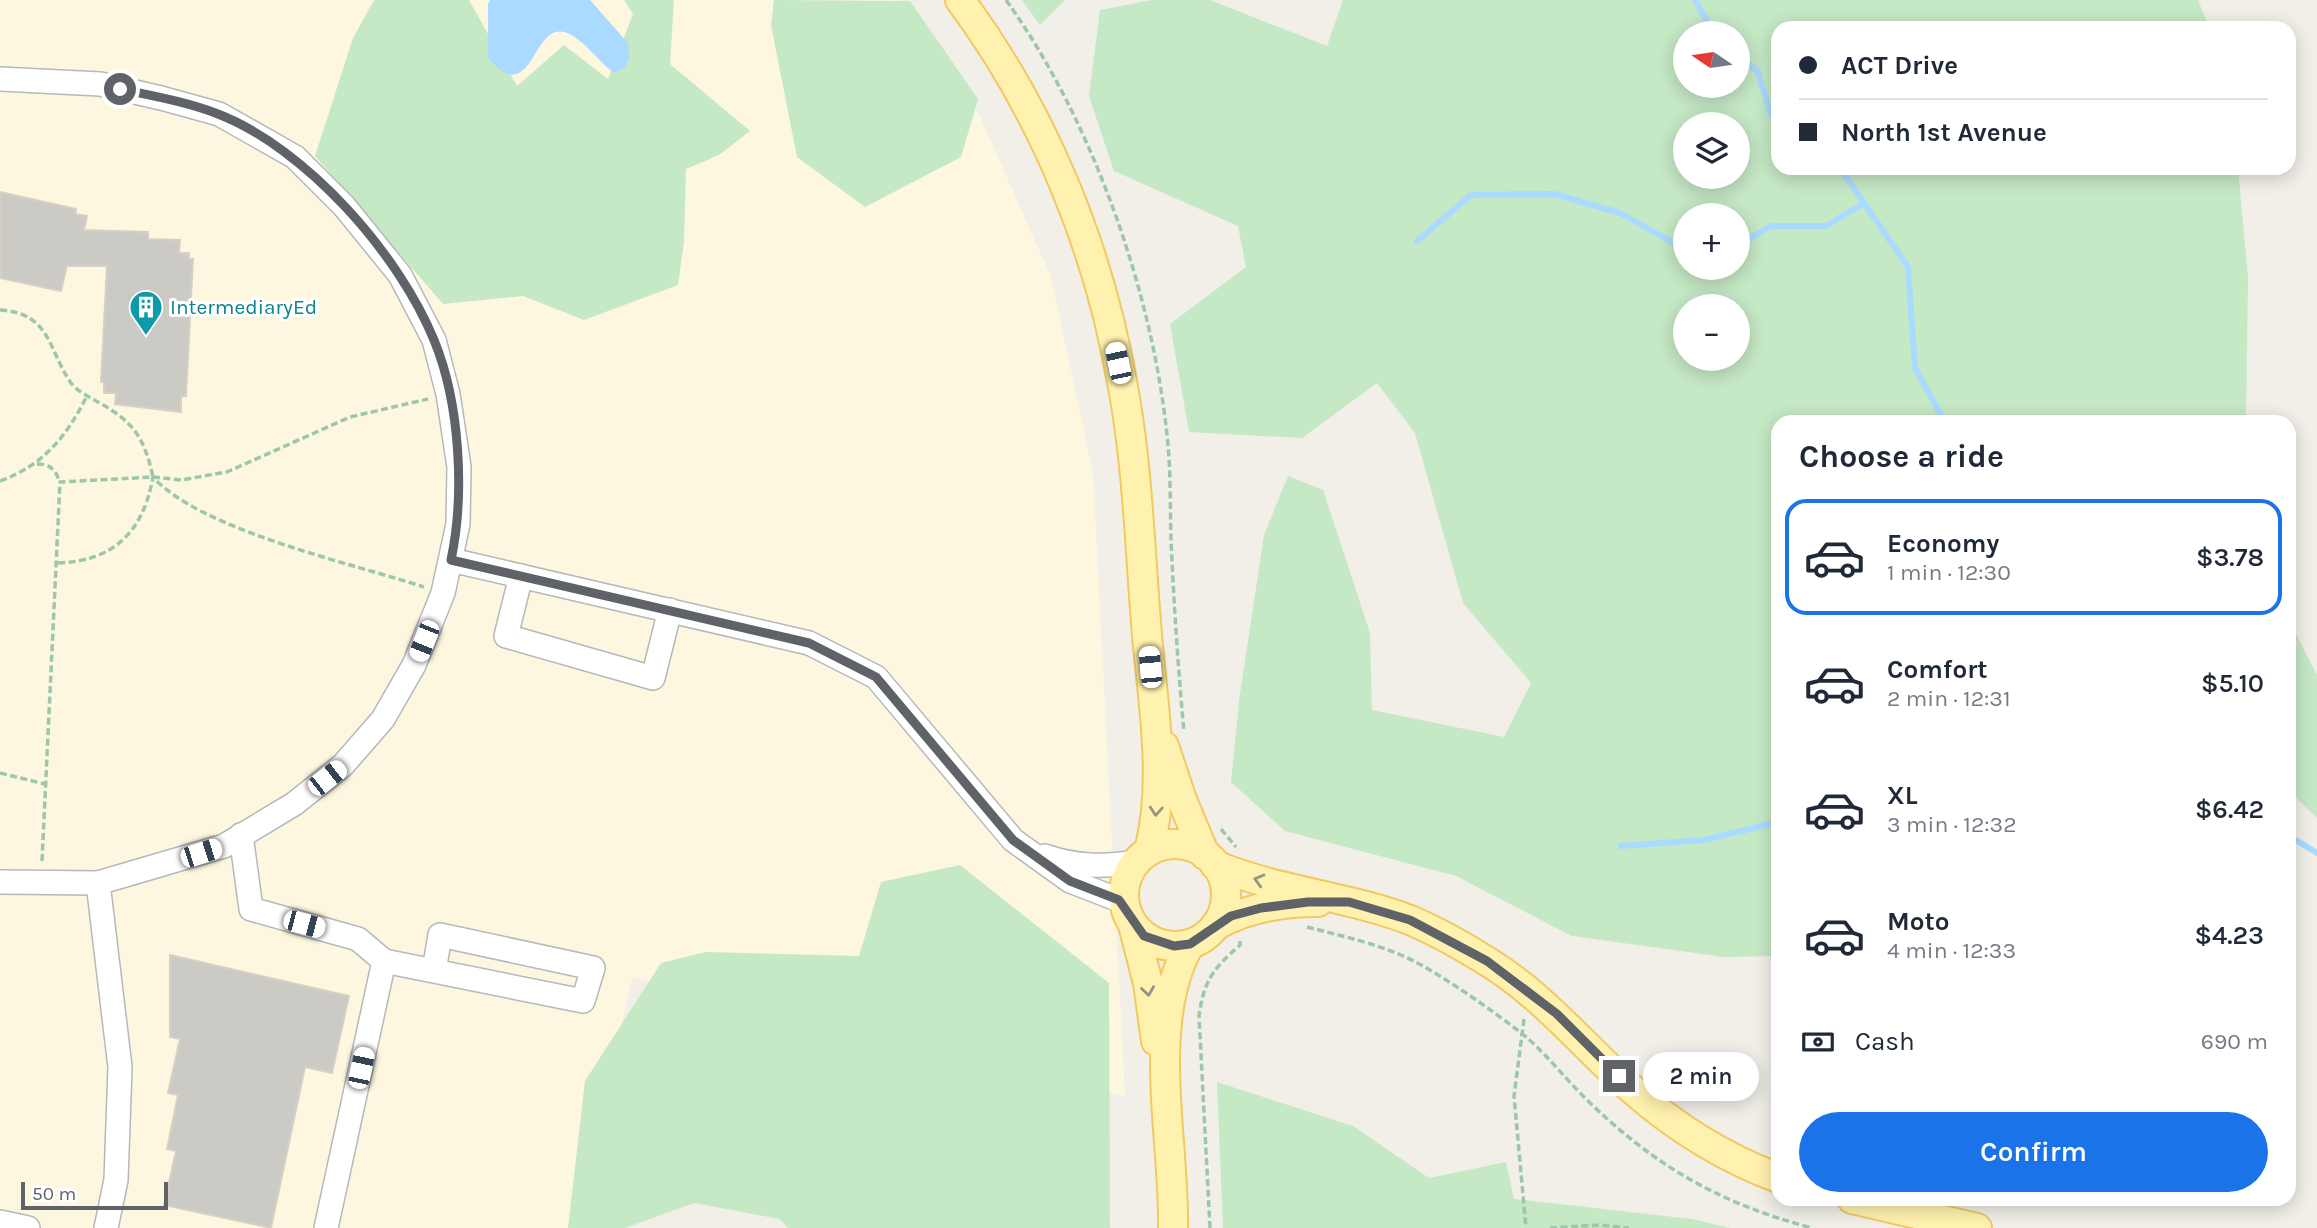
<!DOCTYPE html>
<meta charset="utf-8">
<style>
:root{--surface:#fff;--page:#f2f2f3;--text:#1f2937;--muted:#747a83;--line:#e0e1e3;--accent:#1a73e8}
body{margin:0;font-family:Karla,sans-serif;background:var(--page);color:var(--text);height:100vh;display:flex;flex-direction:column;font-size:26px;white-space:nowrap}
*{box-sizing:border-box;margin:0}
p{font-size:23px;color:var(--muted)}
.icon{flex:none;width:38px;height:38px;fill:none;stroke:currentColor;stroke-width:2;stroke-linecap:round;stroke-linejoin:round}
.map{position:relative;flex:1;overflow:hidden}
.panel{position:absolute;left:1771px;top:415px;width:525px;height:791px;display:flex;flex-direction:column;background:var(--surface);border-radius:21px;box-shadow:0 4px 18px #0003}
.panel>*{flex:none}
.hud{position:absolute;left:1771px;top:21px;width:525px;height:154px;border-radius:21px;box-shadow:0 4px 18px #0003;display:grid;align-content:center;height:154px;padding:0 28px;background:var(--surface)}
.needle{width:46px;rotate:283deg}
.controls{position:absolute;left:1673px;top:21px;display:grid;gap:14px}
.controls a{display:grid;place-items:center;width:77px;height:77px;border-radius:50%;background:var(--surface);box-shadow:0 4px 18px #0003;font-size:35px}
.scale{position:absolute;left:21px;bottom:18px;width:147px;box-sizing:border-box;padding-left:7px;border:4px solid #5f6368;border-top:0;font-size:19px;line-height:24px;white-space:nowrap;color:#5f6368;-webkit-text-stroke:5px #fff;paint-order:stroke}
.end{position:absolute;width:32px;height:32px;margin:-16px;border:9px solid #5f6368;background:#fff;box-shadow:0 0 0 4px #fff}
.from{border-radius:50%}
.bubble{position:absolute;height:49px;border-radius:24px;background:var(--surface);box-shadow:0 4px 18px #0003;font-size:23px;font-weight:600;line-height:49px;text-align:center}
.car{position:absolute;width:21px;height:42px;margin:-21px -10px;border-radius:9px;box-shadow:0 0 5px 2px #0007;background:linear-gradient(#fff 24%,#345 0 40%,#fff 0 76%,#345 0 86%,#fff 0)}
.hud b{display:flex;align-items:center;gap:24px;height:66px;font-size:26px}
.hud b+b{border-top:2px solid var(--line)}
.hud i{width:18px;height:18px;background:var(--text)}
ul{padding:0;list-style:none}
li{display:flex;align-items:center;gap:21px;height:116px;margin:0 14px 10px;padding:0 14px;border:4px solid transparent;border-radius:21px}
li div{flex:1}
li b{display:block;font-size:26px}
li em{font-style:normal;font-weight:600}
li.current{border-color:var(--accent)}
li>.icon{width:63px;height:63px;stroke-width:1.5}
h2{padding:0 28px;font-size:32px;line-height:84px}
.pay{display:flex;align-items:center;gap:18px;height:77px;padding:0 28px;font-size:26px}
.pay p{margin-inline-start:auto}
.primary-button{display:flex;gap:14px;margin-top:auto;padding:14px 28px}
.primary-button a{flex:1;height:80px;border-radius:42px;background:var(--accent);color:#fff;font-size:28px;font-weight:600;line-height:80px;text-align:center}
.map>svg:first-child{display:block}
</style>
<div class="map">
<svg width="2317" height="1228" viewBox="0 0 2317 1228">
<rect width="100%" height="100%" fill="#f1efe8"/>
<!-- commercial -->
<path fill="#fef7e0" d="M 0,0 L 899,0 L 979,114 L 1051,277 L 1093,473 L 1125,1096 L 632,977 L 579,1228 L 0,1228 Z"/>
<!-- green -->
<g fill="#c5e8c5" fill-rule="evenodd">
<path d="M 374,0 L 469,0 L 517,86 L 564,45 L 608,79 L 633,14 L 624,0 L 674,0 L 670,64 L 750,131 L 719,155 L 686,169 L 684,241 L 678,285 L 584,320 L 523,296 L 443,304 L 315,156 L 353,38 Z"/>
<path d="M 774,0 L 910,1 L 978,99 L 961,157 L 865,207 L 797,157 L 771,25 Z"/>
<path d="M 1022,0 L 1065,0 L 1040,25 Z"/>
<path d="M 1152,0 L 1210,0 L 1327,46 L 1343,0 L 2198,0 L 2209,28 L 1778,28 L 1778,168 L 2238,168 L 2248,278 L 2246,422 L 1778,422 L 1778,956 L 1724,957 L 1572,936 L 1456,876 L 1285,831 L 1231,782 L 1240,694 L 1264,535 L 1288,476 L 1323,490 L 1370,633 L 1372,710 L 1504,737 L 1531,683 L 1463,603 L 1415,433 L 1377,383 L 1302,438 L 1189,432 L 1170,324 L 1246,267 L 1238,226 L 1114,171 L 1089,96 L 1100,10 ZM 1738,33 L 1738,86 L 1685,86 L 1685,33 ZM 1738,124 L 1738,177 L 1685,177 L 1685,124 ZM 1738,215 L 1738,268 L 1685,268 L 1685,215 ZM 1738,306 L 1738,359 L 1685,359 L 1685,306 Z"/>
<path d="M 2289,620 L 2317,675 L 2317,818 L 2289,791 Z"/>
<path d="M 960,865 L 1109,983 L 1110,1228 L 788,1228 L 780,1219 L 694,1203 L 625,1228 L 568,1228 L 585,1081 L 661,963 L 706,952 L 859,956 L 881,882 Z"/>
<path d="M 1217,1082 L 1353,1126 L 1429,1178 L 1506,1162 L 1514,1199 L 1692,1219 L 1730,1228 L 1223,1228 Z"/>
</g>
<!-- water -->
<path fill="#aadaff" d="M 490,0 L 590,0 L 628,43 L 629,59 L 625,68 L 614,73 C 599,62 588,45 573,36 C 536,13 537,86 505,73 C 499,70 493,63 488,58 L 488,4 Z"/>
<g fill="none" stroke-linecap="round" stroke-linejoin="round">
<!-- stream -->
<g stroke="#aadaff" stroke-width="6">
<path d="M 1695,0 L 1714,33"/>
<path d="M 1738,54 L 1758,72 L 1771,115 L 1778,123"/>
<path d="M 1840,168 L 1908,267 L 1915,368 L 1945,422"/>
<path d="M 1417,241 L 1471,195 L 1554,194 L 1620,213 L 1685,249"/>
<path d="M 1738,245 L 1771,226 L 1826,226 L 1864,203"/>
<path d="M 2289,836 L 2317,853"/>
<path d="M 1621,846 L 1704,840 L 1778,822"/>
</g>
</g>
<!-- building -->
<g fill="#cccac5" stroke="#d6d1c6" stroke-width="2">
<path d="M 0,192 L 76,209 L 75,214 L 87,216 L 84,230 L 148,232 L 148,239 L 180,240 L 179,253 L 189,253 L 189,259 L 193,259 L 186,396 L 181,396 L 181,412 L 115,404 L 116,393 L 104,393 L 104,382 L 101,382 L 107,266 L 67,266 L 61,291 L 0,278 Z"/>
<path d="M 170,955 L 349,996 L 332,1073 L 305,1067 L 271,1228 L 164,1205 L 176,1151 L 167,1149 L 178,1095 L 168,1093 L 180,1039 L 170,1037 Z"/>
</g>
<g fill="none" stroke-linecap="round" stroke-linejoin="round">
<defs>
<g id="minor">
<path d="M 0,79 L 100,84 L 161,98 L 219,114 L 295,157 L 344,206 L 400,275 L 434,340 L 448,394 L 459,467 L 458,524 L 443,593 L 414,665 L 383,719 L 343,765 L 294,804 L 224,846 L 98,883 L 0,882"/>
<path d="M 451,560 L 809,643 L 876,677 L 1013,840 L 1070,881 L 1119,900 L 1125,906"/>
<path d="M 521,576 L 506,636 L 653,678 L 670,610"/>
<path d="M 241,835 L 251,909 L 358,939 L 384,961 L 326,1228"/>
<path d="M 1045,856 C 1076,867 1104,867 1136,862"/>
<path d="M 98,883 L 120,1067 L 116,1180 L 106,1228"/>
<path d="M 384,961 C 451,975 517,988 583,1001 L 593,968 L 440,935 L 434,971"/>
<path d="M 0,1222 L 28,1228"/>
</g>
<g id="major">
<path d="M 960,0 C 1044,113 1099,248 1123,387 C 1138,468 1140,552 1147,635 C 1153,704 1167,782 1149,851"/>
<path d="M 1164,746 L 1182,800 L 1205,855"/>
<circle cx="1175" cy="895" r="51"/>
<path d="M 1215,865 C 1277,891 1347,896 1410,920 C 1436,931 1461,945 1485,960 C 1543,995 1583,1046 1633,1090 C 1675,1127 1725,1158 1778,1178"/>
<path d="M 1133,925 L 1148,983 L 1156,1041"/>
<path d="M 1215,926 C 1246,908 1284,902 1318,902"/>
<path d="M 1852,1199 L 1977,1228"/>
<path d="M 1173,1228 C 1175,1142 1145,1021 1190,944"/>
</g>
</defs>
<!-- minor casing -->
<use href="#minor" stroke="#b5b8bc" stroke-width="26"/>
<!-- major casing -->
<use href="#major" stroke="#f2c960" stroke-width="32"/>
<!-- path -->
<g stroke="#9cc7a9" stroke-width="3.5" stroke-dasharray="7 3.5" stroke-linecap="butt">
<path d="M 1006,0 C 1091,118 1152,290 1167,435 C 1171,470 1170,506 1171,541 C 1174,605 1178,668 1184,732"/>
<path d="M 0,310 C 51,313 48,350 71,383 C 77,391 89,397 98,402 C 134,422 144,437 153,477"/>
<path d="M 37,464 C 51,464 55,470 60,482"/>
<path d="M 0,481 C 44,465 66,437 87,396"/>
<path d="M 58,563 C 114,561 143,532 153,477 C 200,530 354,564 424,587"/>
<path d="M 0,773 L 45,784"/>
<path d="M 1221,829 L 1236,847"/>
<path d="M 42,861 L 60,482 L 153,477 L 181,480 L 227,472 L 350,417 L 428,399"/>
<path d="M 1307,927 C 1346,937 1388,946 1423,966 C 1456,985 1490,1009 1520,1032 C 1543,1050 1563,1076 1584,1097 C 1653,1165 1718,1203 1812,1228"/>
<path d="M 1524,1019 L 1514,1096 L 1526,1228"/>
<path d="M 1210,1228 L 1199,1016 C 1204,980 1213,969 1240,945 L 1240,941"/>
<path d="M 1550,1228 L 1600,1225 L 1629,1228"/>
</g>
<!-- minor -->
<use href="#minor" stroke="#fff" stroke-width="23"/>
<!-- major -->
<use href="#major" stroke="#fff2af" stroke-width="28"/>
</g>
<!-- one-way arrows -->
<defs><path id="oneway-chevron" d="M-2-3.5L2.5 0L-2 3.5" fill="none" stroke-width="1.6" stroke-linecap="round" stroke-linejoin="round" transform="scale(1.75)"/></defs>
<g stroke="#979581">
<use href="#oneway-chevron" transform="translate(1156 811) rotate(94)"/>
<use href="#oneway-chevron" transform="translate(1259 880) rotate(-165)"/>
<use href="#oneway-chevron" transform="translate(1148 991) rotate(82)"/>
</g>
<g fill="none" stroke-linecap="round" stroke-linejoin="round">
<!-- route -->
<path stroke="#5f6368" stroke-width="9" d="M 120,89 C 153,96 187,102 218,114 C 306,148 399,254 434,340 C 460,403 465,494 451,560 L 809,643 L 876,677 L 1013,840 L 1070,881 L 1119,900 L 1144,936 L 1174,946 L 1190,944 L 1231,916 L 1261,908 L 1308,902 L 1349,902 L 1410,920 L 1487,961 L 1557,1014 L 1619,1076"/>
</g>
<!-- icons -->
<defs>
<symbol id="building-pin" viewBox="-11 -11 22 30"><path d="M0 17L-7.5 6A9.5 9.5 0 1 1 7.5 6Z" fill="#0f9aa8" stroke="#fff"/><path d="M-4-6H4V6H1V3H-1V6H-4ZM-2.5-4.3h1.7v1.8h-1.7ZM.8-4.3h1.7v1.8H.8ZM-2.5-1h1.7V.8h-1.7ZM.8-1h1.7V.8H.8Z" fill="#fff"/></symbol>
</defs>
<g fill-rule="evenodd">
<use href="#building-pin" x="127" y="288" width="38" height="52"/>
</g>
<g text-anchor="middle" dominant-baseline="central" stroke-width="6" stroke-linejoin="round" paint-order="stroke">
<!-- culture labels -->
<g font-size="21" fill="#0d838f" stroke="#fff" text-anchor="start">
<text x="170" y="307">IntermediaryEd</text>
</g>
</g>
</svg>
<div class="controls">
<a><svg class="needle" viewBox="-14 -14 28 28"><path d="M0-13l5 13h-10z" fill="#e53935"/><path d="M0 13l5-13h-10z" fill="#747a83"/></svg></a>
<a><svg class="icon" aria-label="layers" viewBox="0 0 24 24"><path d="M12 4l9 5-9 5-9-5zM3 14l9 5 9-5"/></svg></a>
<a>+</a>
<a>−</a>
</div>
<div class="scale">50 m</div>
<i class="end from" style="left:120px;top:89px"></i>
<i class="end" style="left:1619px;top:1076px"></i>
<div class="bubble" style="left:1643px;top:1052px;width:116px">2 min</div>
<i class="car" style="left:1118px;top:363px;rotate:348deg"></i>
<i class="car" style="left:424px;top:641px;rotate:202deg"></i>
<i class="car" style="left:1150px;top:667px;rotate:355deg"></i>
<i class="car" style="left:327px;top:778px;rotate:52deg"></i>
<i class="car" style="left:201px;top:853px;rotate:72deg"></i>
<i class="car" style="left:304px;top:924px;rotate:105deg"></i>
<i class="car" style="left:361px;top:1068px;rotate:12deg"></i>
<div class="hud">
<b><i class="from"></i>ACT Drive</b>
<b><i></i>North 1st Avenue</b>
</div>
<section class="panel">
<h2>Choose a ride</h2>
<ul>
<li class="current"><svg class="icon" aria-label="car" viewBox="0 0 24 24"><path d="M5 17H2v-5l4-1 3-4h7l3 4 3 1v5h-3M9 17h6M6 11h13"/><circle cx="7" cy="17" r="2"/><circle cx="17" cy="17" r="2"/></svg><div><b>Economy</b><p>1 min · 12:30</p></div><em>$3.78</em></li>
<li><svg class="icon" aria-label="car" viewBox="0 0 24 24"><path d="M5 17H2v-5l4-1 3-4h7l3 4 3 1v5h-3M9 17h6M6 11h13"/><circle cx="7" cy="17" r="2"/><circle cx="17" cy="17" r="2"/></svg><div><b>Comfort</b><p>2 min · 12:31</p></div><em>$5.10</em></li>
<li><svg class="icon" aria-label="car" viewBox="0 0 24 24"><path d="M5 17H2v-5l4-1 3-4h7l3 4 3 1v5h-3M9 17h6M6 11h13"/><circle cx="7" cy="17" r="2"/><circle cx="17" cy="17" r="2"/></svg><div><b>XL</b><p>3 min · 12:32</p></div><em>$6.42</em></li>
<li><svg class="icon" aria-label="car" viewBox="0 0 24 24"><path d="M5 17H2v-5l4-1 3-4h7l3 4 3 1v5h-3M9 17h6M6 11h13"/><circle cx="7" cy="17" r="2"/><circle cx="17" cy="17" r="2"/></svg><div><b>Moto</b><p>4 min · 12:33</p></div><em>$4.23</em></li>
</ul>
<div class="pay"><svg class="icon" aria-label="cash" viewBox="0 0 24 24"><path d="M3 7h18v10H3z"/><circle cx="12" cy="12" r="2"/></svg>Cash<p>690 m</p></div>
<div class="primary-button"><a>Confirm</a></div>
</section>
</div>
